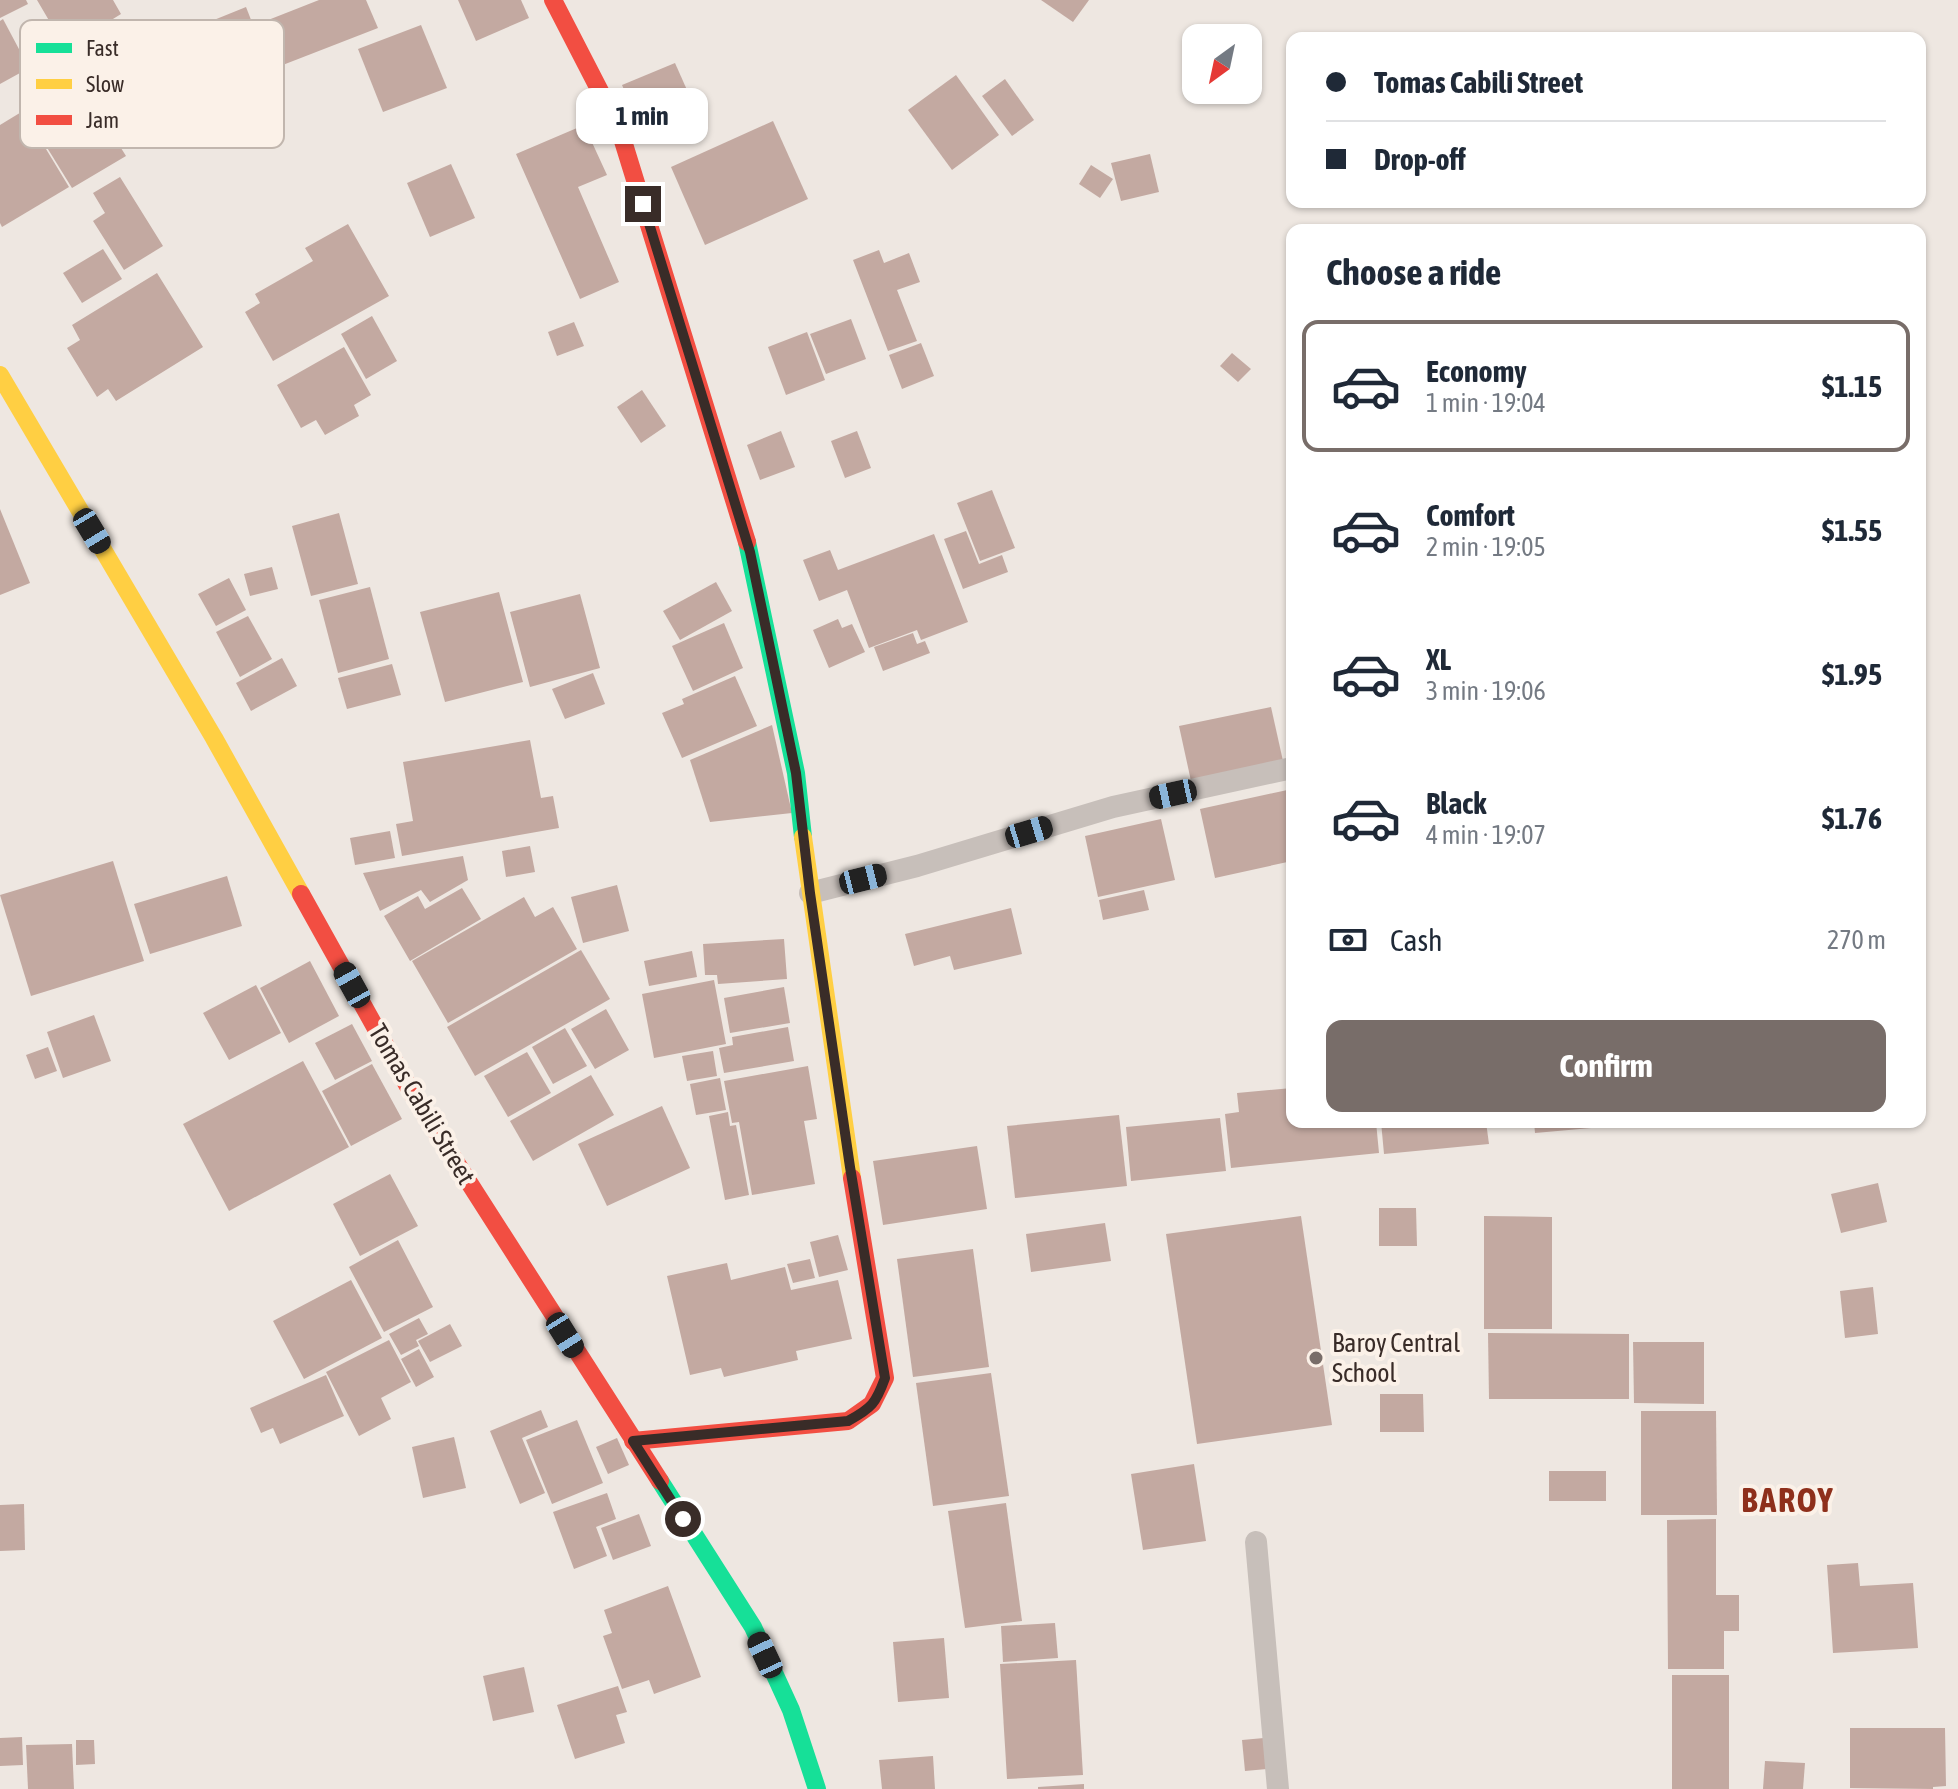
<!DOCTYPE html>
<meta charset="utf-8">
<style>
:root{--surface:#fff;--page:#f2f2f3;--text:#1f2937;--muted:#747a83;--line:#e0e1e3;--accent:#786d69}
body{margin:0;font-family:"Asap Condensed",sans-serif;background:var(--page);color:var(--text);height:100vh;display:flex;flex-direction:column;font-size:30px;white-space:nowrap}
*{box-sizing:border-box;margin:0}
p{font-size:26px;color:var(--muted)}
.icon{flex:none;width:44px;height:44px;fill:none;stroke:currentColor;stroke-width:2;stroke-linecap:round;stroke-linejoin:round}
.map{position:relative;flex:1;overflow:hidden}
.panel{position:absolute;left:1286px;top:224px;width:640px;height:904px;display:flex;flex-direction:column;background:var(--surface);border-radius:16px;box-shadow:0 2px 6px #0004}
.panel>*{flex:none}
.top-card{position:absolute;left:1286px;top:32px;width:640px;height:176px;border-radius:16px;box-shadow:0 2px 6px #0004;display:grid;align-content:center;height:176px;padding:0 40px;background:var(--surface)}
.needle{width:52px;rotate:213deg}
.fabs{position:absolute;left:1182px;top:24px;display:grid;gap:16px}
.fabs a{display:grid;place-items:center;width:80px;height:80px;border-radius:16px;background:var(--surface);box-shadow:0 2px 6px #0004;font-size:40px}
.end{position:absolute;width:36px;height:36px;margin:-18px;border:10px solid #392c28;background:#fff;box-shadow:0 0 0 4px #fff}
.from{border-radius:50%}
.bubble{position:absolute;height:56px;border-radius:16px;background:var(--surface);box-shadow:0 2px 6px #0004;font-size:26px;font-weight:700;line-height:56px;text-align:center}
.car{position:absolute;width:24px;height:48px;margin:-24px -12px;border-radius:10px;box-shadow:0 0 6px 2px #0007;background:linear-gradient(#222 24%,#8ab4d8 0 40%,#222 0 76%,#8ab4d8 0 86%,#222 0)}
.top-card b{display:flex;align-items:center;gap:28px;height:76px;font-size:30px}
.top-card b+b{border-top:2px solid var(--line)}
.top-card i{width:20px;height:20px;background:var(--text)}
ul{padding:0;list-style:none}
li{display:flex;align-items:center;gap:24px;height:132px;margin:0 16px 12px;padding:0 24px;border:4px solid transparent;border-radius:16px}
li div{flex:1}
li b{display:block;font-size:30px}
li em{font-style:normal;font-weight:700}
li.on{border-color:var(--accent)}
li>.icon{width:72px;height:72px;stroke-width:1.5}
h2{padding:0 40px;font-size:36px;line-height:96px}
.pay{display:flex;align-items:center;gap:20px;height:88px;padding:0 40px;font-size:30px}
.pay p{margin-inline-start:auto}
.action{display:flex;gap:16px;margin-top:auto;padding:16px 40px}
.action a{flex:1;height:92px;border-radius:16px;background:var(--accent);color:#fff;font-size:32px;font-weight:700;line-height:92px;text-align:center}
.map>svg:first-child{display:block}
</style>
<div class="map">
<svg width="1958" height="1789" viewBox="0 0 1958 1789">
<rect width="100%" height="100%" fill="#eee7e1"/>
<!-- building -->
<g fill="#c3a9a1">
<path d="M 0,0 L 26,0 L 28,4 L 0,18 Z"/>
<path d="M 37,0 L 113,0 L 121,14 L 79,40 L 67,21 L 54,29 Z"/>
<path d="M 319,0 L 366,0 L 378,28 L 275,68 L 258,24 Z"/>
<path d="M 458,0 L 521,0 L 529,18 L 476,41 Z"/>
<path d="M 1041,0 L 1089,0 L 1073,22 Z"/>
<path d="M 246,7 L 259,40 L 223,55 L 209,22 Z"/>
<path d="M 3,19 L 29,68 L 0,84 L 0,21 Z"/>
<path d="M 421,25 L 447,88 L 383,112 L 358,49 Z"/>
<path d="M 675,63 L 695,108 L 642,130 L 622,85 Z"/>
<path d="M 956,75 L 999,135 L 952,170 L 908,110 Z"/>
<path d="M 1005,79 L 1034,120 L 1012,136 L 982,96 Z"/>
<path d="M 83,87 L 126,156 L 72,188 L 30,120 Z"/>
<path d="M 23,111 L 69,187 L 2,227 L 0,223 L 0,125 Z"/>
<path d="M 773,121 L 808,199 L 705,245 L 671,167 Z"/>
<path d="M 584,125 L 607,175 L 578,187 L 619,282 L 580,299 L 516,154 Z"/>
<path d="M 1150,154 L 1159,192 L 1121,201 L 1111,163 Z"/>
<path d="M 451,164 L 475,218 L 430,237 L 407,183 Z"/>
<path d="M 1091,165 L 1113,179 L 1100,198 L 1079,184 Z"/>
<path d="M 120,177 L 163,246 L 124,270 L 93,221 L 105,213 L 93,193 Z"/>
<path d="M 348,224 L 389,296 L 273,361 L 245,312 L 260,303 L 255,294 L 313,261 L 305,248 Z"/>
<path d="M 103,249 L 122,279 L 82,303 L 63,273 Z"/>
<path d="M 879,250 L 884,263 L 909,253 L 920,282 L 897,290 L 917,341 L 888,351 L 853,260 Z"/>
<path d="M 157,273 L 203,347 L 116,401 L 108,389 L 97,397 L 67,348 L 80,340 L 72,325 Z"/>
<path d="M 372,316 L 397,361 L 366,379 L 341,334 Z"/>
<path d="M 851,319 L 866,359 L 826,374 L 810,334 Z"/>
<path d="M 574,322 L 584,346 L 557,356 L 548,332 Z"/>
<path d="M 807,332 L 825,380 L 786,395 L 768,347 Z"/>
<path d="M 921,343 L 934,376 L 902,389 L 889,355 Z"/>
<path d="M 344,347 L 371,395 L 354,405 L 359,416 L 325,435 L 316,420 L 301,428 L 277,385 Z"/>
<path d="M 1232,353 L 1251,369 L 1238,382 L 1220,366 Z"/>
<path d="M 642,390 L 666,426 L 641,443 L 617,407 Z"/>
<path d="M 781,431 L 795,467 L 760,480 L 747,445 Z"/>
<path d="M 857,431 L 871,468 L 845,478 L 831,441 Z"/>
<path d="M 992,490 L 1015,548 L 980,561 L 957,503 Z"/>
<path d="M 0,509 L 30,583 L 0,595 Z"/>
<path d="M 339,513 L 358,584 L 311,596 L 292,526 Z"/>
<path d="M 966,531 L 979,564 L 1002,555 L 1008,572 L 963,589 L 944,539 Z"/>
<path d="M 934,534 L 968,622 L 921,640 L 917,630 L 869,648 L 847,590 L 819,601 L 803,560 L 830,550 L 838,570 Z"/>
<path d="M 272,567 L 278,589 L 250,596 L 244,574 Z"/>
<path d="M 229,578 L 246,610 L 216,626 L 198,594 Z"/>
<path d="M 716,582 L 732,611 L 680,640 L 663,611 Z"/>
<path d="M 370,587 L 389,659 L 338,673 L 319,600 Z"/>
<path d="M 499,592 L 523,682 L 445,702 L 420,612 Z"/>
<path d="M 580,594 L 600,668 L 530,687 L 510,612 Z"/>
<path d="M 248,616 L 272,659 L 240,677 L 216,632 Z"/>
<path d="M 838,619 L 842,628 L 852,624 L 865,652 L 829,668 L 813,630 Z"/>
<path d="M 724,623 L 743,668 L 693,691 L 672,646 Z"/>
<path d="M 913,633 L 917,644 L 925,641 L 930,653 L 883,671 L 874,647 Z"/>
<path d="M 282,658 L 297,686 L 251,711 L 236,683 Z"/>
<path d="M 392,664 L 401,695 L 347,709 L 338,678 Z"/>
<path d="M 593,673 L 605,704 L 565,719 L 552,689 Z"/>
<path d="M 735,676 L 757,726 L 682,758 L 662,713 L 684,704 L 682,699 Z"/>
<path d="M 1271,707 L 1283,761 L 1191,781 L 1179,726 Z"/>
<path d="M 772,725 L 792,813 L 710,822 L 690,760 Z"/>
<path d="M 530,740 L 541,798 L 553,796 L 559,828 L 402,856 L 396,824 L 413,821 L 403,762 Z"/>
<path d="M 1292,789 L 1292,861 L 1215,878 L 1200,809 Z"/>
<path d="M 1161,819 L 1175,880 L 1098,897 L 1085,836 Z"/>
<path d="M 390,831 L 395,858 L 355,865 L 350,838 Z"/>
<path d="M 530,846 L 535,872 L 506,877 L 502,851 Z"/>
<path d="M 463,856 L 468,880 L 430,902 L 421,890 L 380,911 L 363,873 Z"/>
<path d="M 113,861 L 144,961 L 31,996 L 0,895 Z"/>
<path d="M 227,876 L 242,926 L 150,954 L 134,904 Z"/>
<path d="M 617,885 L 629,931 L 583,943 L 571,897 Z"/>
<path d="M 462,888 L 481,919 L 410,961 L 384,916 L 418,896 L 425,909 Z"/>
<path d="M 1144,890 L 1149,910 L 1103,920 L 1099,900 Z"/>
<path d="M 524,897 L 535,917 L 553,907 L 577,949 L 448,1023 L 412,961 Z"/>
<path d="M 1011,908 L 1022,954 L 954,970 L 950,956 L 914,966 L 905,934 Z"/>
<path d="M 784,939 L 787,979 L 718,984 L 717,975 L 705,975 L 703,944 Z"/>
<path d="M 581,950 L 610,999 L 475,1076 L 447,1027 Z"/>
<path d="M 692,951 L 697,977 L 649,986 L 644,961 Z"/>
<path d="M 310,961 L 339,1016 L 289,1043 L 260,988 Z"/>
<path d="M 714,980 L 726,1044 L 654,1058 L 642,994 Z"/>
<path d="M 256,985 L 281,1033 L 229,1060 L 203,1013 Z"/>
<path d="M 784,987 L 790,1023 L 730,1033 L 724,998 Z"/>
<path d="M 606,1009 L 629,1050 L 595,1069 L 571,1029 Z"/>
<path d="M 94,1015 L 111,1061 L 63,1078 L 47,1032 Z"/>
<path d="M 352,1024 L 372,1061 L 335,1080 L 315,1043 Z"/>
<path d="M 788,1027 L 794,1061 L 724,1073 L 719,1048 L 733,1045 L 732,1037 Z"/>
<path d="M 565,1028 L 587,1066 L 553,1084 L 532,1047 Z"/>
<path d="M 48,1047 L 57,1071 L 35,1079 L 26,1055 Z"/>
<path d="M 713,1051 L 717,1076 L 687,1081 L 682,1056 Z"/>
<path d="M 527,1052 L 551,1093 L 508,1117 L 484,1076 Z"/>
<path d="M 303,1061 L 349,1147 L 229,1211 L 183,1124 Z"/>
<path d="M 372,1064 L 402,1119 L 351,1146 L 322,1091 Z"/>
<path d="M 808,1066 L 817,1119 L 804,1121 L 815,1184 L 752,1195 L 739,1122 L 732,1123 L 724,1081 Z"/>
<path d="M 591,1075 L 614,1115 L 533,1161 L 510,1121 Z"/>
<path d="M 720,1078 L 726,1110 L 696,1115 L 690,1084 Z"/>
<path d="M 1292,1088 L 1292,1122 L 1376,1122 L 1379,1153 L 1231,1168 L 1225,1114 L 1239,1112 L 1237,1093 Z"/>
<path d="M 662,1106 L 690,1168 L 607,1206 L 578,1144 Z"/>
<path d="M 728,1112 L 730,1126 L 736,1125 L 749,1195 L 725,1200 L 709,1116 Z"/>
<path d="M 1119,1115 L 1127,1186 L 1015,1198 L 1007,1126 Z"/>
<path d="M 1220,1118 L 1226,1171 L 1131,1181 L 1126,1127 Z"/>
<path d="M 1381,1122 L 1486,1122 L 1489,1144 L 1384,1154 Z"/>
<path d="M 1534,1122 L 1590,1122 L 1591,1128 L 1535,1133 Z"/>
<path d="M 977,1146 L 987,1209 L 883,1225 L 873,1161 Z"/>
<path d="M 390,1174 L 418,1226 L 360,1256 L 333,1204 Z"/>
<path d="M 1878,1183 L 1887,1222 L 1841,1233 L 1831,1194 Z"/>
<path d="M 1379,1208 L 1416,1208 L 1417,1246 L 1379,1246 Z"/>
<path d="M 1301,1216 L 1332,1425 L 1197,1444 L 1166,1234 Z"/>
<path d="M 1484,1216 L 1552,1217 L 1552,1329 L 1484,1329 Z"/>
<path d="M 1105,1223 L 1111,1261 L 1031,1272 L 1026,1234 Z"/>
<path d="M 838,1235 L 848,1270 L 819,1277 L 810,1242 Z"/>
<path d="M 398,1240 L 433,1307 L 384,1332 L 349,1267 Z"/>
<path d="M 973,1249 L 989,1367 L 913,1377 L 897,1259 Z"/>
<path d="M 810,1259 L 815,1278 L 793,1283 L 787,1264 Z"/>
<path d="M 727,1263 L 731,1280 L 785,1267 L 791,1290 L 838,1280 L 852,1339 L 796,1351 L 798,1360 L 724,1377 L 721,1368 L 690,1375 L 667,1276 Z"/>
<path d="M 351,1280 L 382,1338 L 304,1379 L 273,1321 Z"/>
<path d="M 1873,1287 L 1878,1334 L 1845,1338 L 1840,1291 Z"/>
<path d="M 419,1318 L 428,1334 L 416,1340 L 419,1346 L 401,1355 L 389,1334 Z"/>
<path d="M 450,1324 L 462,1346 L 430,1362 L 418,1341 Z"/>
<path d="M 1488,1333 L 1629,1334 L 1629,1399 L 1489,1399 Z"/>
<path d="M 389,1340 L 411,1382 L 381,1398 L 391,1419 L 359,1436 L 326,1372 Z"/>
<path d="M 1633,1342 L 1704,1342 L 1704,1404 L 1634,1403 Z"/>
<path d="M 419,1349 L 434,1377 L 416,1387 L 401,1359 Z"/>
<path d="M 991,1373 L 1009,1496 L 933,1506 L 916,1383 Z"/>
<path d="M 326,1375 L 344,1416 L 280,1444 L 273,1428 L 261,1433 L 250,1408 Z"/>
<path d="M 1380,1394 L 1423,1394 L 1424,1432 L 1380,1432 Z"/>
<path d="M 541,1410 L 548,1427 L 522,1438 L 545,1493 L 520,1504 L 490,1431 Z"/>
<path d="M 1641,1411 L 1716,1411 L 1717,1515 L 1641,1515 Z"/>
<path d="M 577,1420 L 603,1483 L 552,1504 L 526,1440 Z"/>
<path d="M 454,1437 L 466,1488 L 423,1498 L 412,1447 Z"/>
<path d="M 617,1438 L 629,1465 L 608,1474 L 596,1447 Z"/>
<path d="M 1194,1464 L 1206,1541 L 1143,1550 L 1131,1474 Z"/>
<rect x="1549" y="1471" width="57" height="30"/>
<path d="M 607,1493 L 616,1519 L 596,1527 L 607,1556 L 574,1569 L 553,1512 Z"/>
<path d="M 1006,1503 L 1022,1621 L 965,1628 L 948,1511 Z"/>
<path d="M 24,1504 L 25,1550 L 0,1551 L 0,1505 Z"/>
<path d="M 639,1514 L 651,1546 L 613,1560 L 601,1528 Z"/>
<path d="M 1716,1519 L 1716,1595 L 1739,1595 L 1739,1631 L 1724,1631 L 1724,1669 L 1668,1669 L 1667,1520 Z"/>
<path d="M 1858,1563 L 1860,1586 L 1913,1583 L 1918,1648 L 1833,1653 L 1827,1565 Z"/>
<path d="M 668,1586 L 701,1677 L 654,1694 L 649,1680 L 622,1689 L 603,1636 L 612,1633 L 604,1610 Z"/>
<path d="M 1055,1623 L 1058,1658 L 1003,1662 L 1001,1626 Z"/>
<path d="M 944,1638 L 949,1698 L 898,1702 L 893,1642 Z"/>
<path d="M 1076,1660 L 1083,1775 L 1007,1779 L 1000,1664 Z"/>
<path d="M 524,1667 L 534,1712 L 493,1721 L 483,1676 Z"/>
<rect x="1672" y="1675" width="57" height="114"/>
<path d="M 618,1686 L 627,1712 L 616,1715 L 625,1743 L 575,1759 L 557,1705 Z"/>
<path d="M 1850,1728 L 1945,1728 L 1946,1786 L 1933,1787 L 1933,1789 L 1850,1788 Z"/>
<path d="M 22,1737 L 23,1765 L 0,1766 L 0,1738 Z"/>
<path d="M 1264,1738 L 1267,1769 L 1245,1771 L 1242,1740 Z"/>
<path d="M 76,1740 L 94,1740 L 95,1764 L 76,1765 Z"/>
<path d="M 72,1744 L 74,1789 L 28,1789 L 26,1745 Z"/>
<path d="M 933,1756 L 935,1789 L 882,1789 L 879,1760 Z"/>
<path d="M 1765,1761 L 1805,1763 L 1803,1789 L 1763,1789 Z"/>
<path d="M 1084,1784 L 1084,1789 L 1038,1789 L 1038,1787 Z"/>
</g>
<g fill="none" stroke-linecap="round" stroke-linejoin="round">
<!-- lane -->
<g stroke="#c7bfba" stroke-width="22">
<path d="M 810,893 L 917,866 L 1113,807 L 1292,768"/>
<path d="M 1256,1542 L 1278,1789"/>
</g>
<!-- fast -->
<g stroke="#16e098" stroke-width="18">
<path d="M 747,542 L 796,773 L 803,837"/>
<path d="M 660,1481 L 753,1627 L 791,1710 L 817,1789"/>
</g>
<!-- slow -->
<g stroke="#ffcf43" stroke-width="18">
<path d="M 0,375 L 214,738 L 301,894"/>
<path d="M 803,837 L 852,1178"/>
</g>
<!-- jam -->
<g stroke="#f24e42" stroke-width="18">
<path d="M 553,0 L 619,128 L 747,542"/>
<path d="M 301,894 L 413,1095 L 660,1481"/>
<path d="M 633,1441 L 848,1421 L 872,1404 L 885,1378 L 852,1178"/>
</g>
</g>
<g fill="none" stroke-linecap="round" stroke-linejoin="round">
<!-- route -->
<path stroke="#392c28" stroke-width="10" d="M 643,204 L 750,552 L 796,773 L 810,893 L 850,1167 L 885,1378 C 876,1403 872,1408 848,1421 L 633,1441 L 683,1519"/>
</g>
<!-- markers -->
<circle fill="#786d69" stroke="#fbf1e8" stroke-width="3" cx="1316" cy="1358" r="8"/>
<g text-anchor="middle" dominant-baseline="central" stroke-width="8" stroke-linejoin="round" paint-order="stroke">
<!-- street labels -->
<g font-size="26" fill="#392c28" stroke="#fbf1e8">
<text transform="translate(422 1104) rotate(59)">Tomas Cabili Street</text>
</g>
<!-- poi labels -->
<g font-size="26" fill="#392c28" stroke="#fbf1e8" text-anchor="start">
<text x="1332" y="1343">Baroy Central<tspan x="1332" dy="30">School</tspan></text>
</g>
<!-- district labels -->
<g font-size="34" font-weight="bold" letter-spacing="2" fill="#8e2f1b" stroke="#fbf1e8">
<text x="1788" y="1499">BAROY</text>
</g>
</g>
<!-- legend -->
<rect x="20" y="20" width="264" height="128" rx="12" fill="#fbf1e8" stroke="#c1b6ae" stroke-width="2"/>
<rect x="36" y="43" width="36" height="10" fill="#16e098"/>
<rect x="36" y="79" width="36" height="10" fill="#ffcf43"/>
<rect x="36" y="115" width="36" height="10" fill="#f24e42"/>
<g font-size="22" fill="#392c28">
<text x="86" y="56">Fast</text>
<text x="86" y="92">Slow</text>
<text x="86" y="128">Jam</text>
</g>
</svg>
<div class="fabs">
<a><svg class="needle" viewBox="-14 -14 28 28"><path d="M0-13l5 13h-10z" fill="#e53935"/><path d="M0 13l5-13h-10z" fill="#747a83"/></svg></a>
</div>
<i class="end from" style="left:683px;top:1519px"></i>
<i class="end" style="left:643px;top:204px"></i>
<div class="bubble" style="left:576px;top:88px;width:132px">1 min</div>
<i class="car" style="left:92px;top:531px;rotate:149deg"></i>
<i class="car" style="left:1173px;top:794px;rotate:258deg"></i>
<i class="car" style="left:1029px;top:832px;rotate:73deg"></i>
<i class="car" style="left:863px;top:879px;rotate:76deg"></i>
<i class="car" style="left:352px;top:985px;rotate:331deg"></i>
<i class="car" style="left:565px;top:1335px;rotate:148deg"></i>
<i class="car" style="left:765px;top:1655px;rotate:335deg"></i>
<div class="top-card">
<b><i class="from"></i>Tomas Cabili Street</b>
<b><i></i>Drop-off</b>
</div>
<section class="panel">
<h2>Choose a ride</h2>
<ul>
<li class="on"><svg class="icon" aria-label="car" viewBox="0 0 24 24"><path d="M5 17H2v-5l4-1 3-4h7l3 4 3 1v5h-3M9 17h6M6 11h13"/><circle cx="7" cy="17" r="2"/><circle cx="17" cy="17" r="2"/></svg><div><b>Economy</b><p>1 min · 19:04</p></div><em>$1.15</em></li>
<li><svg class="icon" aria-label="car" viewBox="0 0 24 24"><path d="M5 17H2v-5l4-1 3-4h7l3 4 3 1v5h-3M9 17h6M6 11h13"/><circle cx="7" cy="17" r="2"/><circle cx="17" cy="17" r="2"/></svg><div><b>Comfort</b><p>2 min · 19:05</p></div><em>$1.55</em></li>
<li><svg class="icon" aria-label="car" viewBox="0 0 24 24"><path d="M5 17H2v-5l4-1 3-4h7l3 4 3 1v5h-3M9 17h6M6 11h13"/><circle cx="7" cy="17" r="2"/><circle cx="17" cy="17" r="2"/></svg><div><b>XL</b><p>3 min · 19:06</p></div><em>$1.95</em></li>
<li><svg class="icon" aria-label="car" viewBox="0 0 24 24"><path d="M5 17H2v-5l4-1 3-4h7l3 4 3 1v5h-3M9 17h6M6 11h13"/><circle cx="7" cy="17" r="2"/><circle cx="17" cy="17" r="2"/></svg><div><b>Black</b><p>4 min · 19:07</p></div><em>$1.76</em></li>
</ul>
<div class="pay"><svg class="icon" aria-label="cash" viewBox="0 0 24 24"><path d="M3 7h18v10H3z"/><circle cx="12" cy="12" r="2"/></svg>Cash<p>270 m</p></div>
<div class="action"><a>Confirm</a></div>
</section>
</div>
